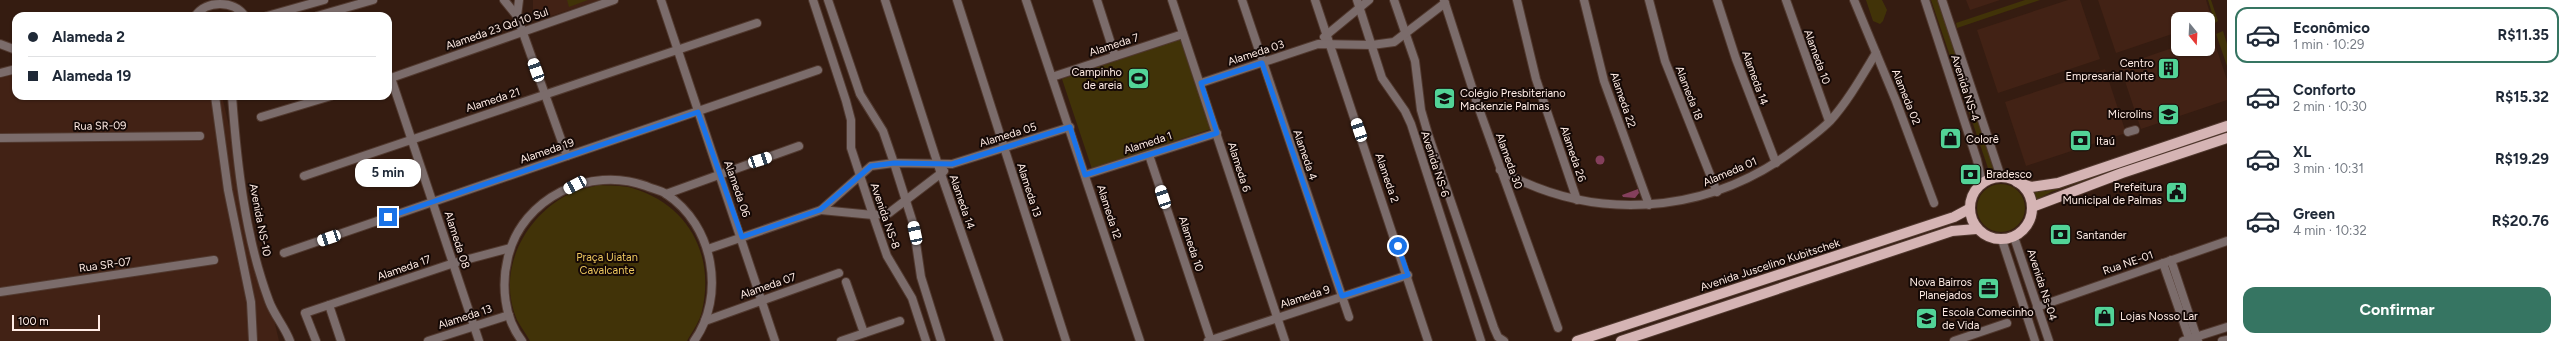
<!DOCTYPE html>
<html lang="pt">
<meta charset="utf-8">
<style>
:root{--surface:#fff;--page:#f2f2f3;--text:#1f2937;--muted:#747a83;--line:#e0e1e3;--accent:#367562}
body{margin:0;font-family:Figtree,sans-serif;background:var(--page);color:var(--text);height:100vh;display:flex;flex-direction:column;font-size:15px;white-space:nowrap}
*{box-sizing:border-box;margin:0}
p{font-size:13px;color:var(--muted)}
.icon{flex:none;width:22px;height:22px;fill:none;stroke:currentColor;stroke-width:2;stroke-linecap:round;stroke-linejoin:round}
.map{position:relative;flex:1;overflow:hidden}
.side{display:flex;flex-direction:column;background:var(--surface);width:340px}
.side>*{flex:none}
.banner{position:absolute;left:12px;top:12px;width:380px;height:88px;border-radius:12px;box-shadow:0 1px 3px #0004;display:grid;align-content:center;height:88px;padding:0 16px;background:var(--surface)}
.needle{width:26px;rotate:162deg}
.buttons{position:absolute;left:2171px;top:12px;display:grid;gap:8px}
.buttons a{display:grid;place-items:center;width:44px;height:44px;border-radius:8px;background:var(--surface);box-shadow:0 1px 3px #0004;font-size:20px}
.scale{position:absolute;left:12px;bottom:10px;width:88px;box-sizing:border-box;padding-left:4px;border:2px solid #ffece5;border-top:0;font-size:11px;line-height:14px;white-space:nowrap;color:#ffece5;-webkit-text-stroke:3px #150906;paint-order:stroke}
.end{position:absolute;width:18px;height:18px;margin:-9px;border:5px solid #1a73e8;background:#fff;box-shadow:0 0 0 2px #fff}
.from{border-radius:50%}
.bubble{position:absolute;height:28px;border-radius:12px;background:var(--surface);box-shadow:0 1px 3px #0004;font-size:13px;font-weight:700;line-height:28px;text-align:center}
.car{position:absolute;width:12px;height:24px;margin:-12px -6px;border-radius:5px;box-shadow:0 0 3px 1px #0007;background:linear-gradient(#fff 24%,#345 0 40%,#fff 0 76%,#345 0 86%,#fff 0)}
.banner b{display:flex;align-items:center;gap:14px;height:38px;font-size:15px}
.banner b+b{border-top:1px solid var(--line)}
.banner i{width:10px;height:10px;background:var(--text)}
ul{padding:7px 0 0;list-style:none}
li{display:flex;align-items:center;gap:12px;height:56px;margin:0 8px 6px;padding:0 8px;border:2px solid transparent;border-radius:12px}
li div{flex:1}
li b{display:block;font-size:15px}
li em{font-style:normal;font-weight:700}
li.active{border-color:var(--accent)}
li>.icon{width:36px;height:36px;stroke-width:1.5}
.cta{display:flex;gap:8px;margin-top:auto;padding:8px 16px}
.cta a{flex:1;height:46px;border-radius:12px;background:var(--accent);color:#fff;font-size:16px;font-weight:700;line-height:46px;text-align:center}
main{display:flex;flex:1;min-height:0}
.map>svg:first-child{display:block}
</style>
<main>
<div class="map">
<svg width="2227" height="341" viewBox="0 0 2227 341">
<rect width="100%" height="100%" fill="#351c11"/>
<!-- built -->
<g fill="#422215">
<path d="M 533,0 L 600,0 L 536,21 L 533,12 Z"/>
<path d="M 1966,0 L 2000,0 L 1970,10 Z"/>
<path d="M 2068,0 L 2080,0 L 2100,59 L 1998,93 L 1977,30 Z"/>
<path d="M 2098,0 L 2206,0 L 2212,20 L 2178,19 L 2178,32 L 2116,53 Z"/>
<path d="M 2212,35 L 2227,80 L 2227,100 L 2141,129 L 2120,66 L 2178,46 L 2178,49 L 2208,49 L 2208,36 Z"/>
<path d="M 2105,69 L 2126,133 L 2026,166 L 2005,102 Z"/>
<path d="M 16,72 L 16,96 L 222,96 L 279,341 L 0,341 L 0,73 Z"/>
</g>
<!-- green -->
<g fill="#413308">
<path d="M 567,0 L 588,0 L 569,7 Z"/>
<path d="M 1866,0 L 1882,0 L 1887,10 L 1883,21 L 1880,24 L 1873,21 Z"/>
<path d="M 1931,0 L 1939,0 L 1998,174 L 1991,177 Z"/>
<path d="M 2025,0 L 2040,0 L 1957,28 L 1956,23 Z"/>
<path d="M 2208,0 L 2211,0 L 2218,21 L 2215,23 Z"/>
<path d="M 2223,31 L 2227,44 L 2227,66 L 2216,34 Z"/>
<path d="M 1181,39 L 1211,129 L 1092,169 L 1062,79 Z"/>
<path d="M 2227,129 L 2227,133 L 2051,192 L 2036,200 L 2032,191 Z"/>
<circle cx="2001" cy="208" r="24"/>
<path d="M 599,185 C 609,186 622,185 632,188 C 689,205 715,255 702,311 C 700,321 692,332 687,341 L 530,341 C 526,334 521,327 517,320 C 496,271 524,218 567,195 C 576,189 589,188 599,185 Z"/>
</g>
<!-- water -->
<g fill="#843f5c">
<circle cx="1600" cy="160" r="4.5"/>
<path d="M 1638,189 L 1639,193 L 1635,198 L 1623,197 L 1622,195 Z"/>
</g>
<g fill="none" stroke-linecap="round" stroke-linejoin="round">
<defs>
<g id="minor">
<path d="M 504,0 L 517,16 L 567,156"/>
<path d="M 661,0 L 775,341"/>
<path d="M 813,0 L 846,101 L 851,120 L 851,148 L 873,215 L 887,256 L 912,298 L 926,341"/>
<path d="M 828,0 L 860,94 L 883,131 L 894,163 L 913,223 L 921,277 L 941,341"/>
<path d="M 885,0 L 941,174 L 999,341"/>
<path d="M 957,0 L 1066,341"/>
<path d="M 1026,0 L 1140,341"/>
<path d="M 1097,0 L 1115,56"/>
<path d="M 1172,0 L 1285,341"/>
<path d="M 1242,0 L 1349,317"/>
<path d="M 1315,0 L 1428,341"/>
<path d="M 1357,0 L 1382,78 L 1405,111 L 1411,124 L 1481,341"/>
<path d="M 1394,0 L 1415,61 L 1421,110 L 1428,134 L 1494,328 L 1498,337 L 1504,341"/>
<path d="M 1444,0 L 1478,106 L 1558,328"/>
<path d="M 1517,0 L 1536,79 L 1577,200"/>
<path d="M 1584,0 L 1604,81 L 1649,205"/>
<path d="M 1649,0 L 1665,61 L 1717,192"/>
<path d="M 1717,0 L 1736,59 L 1776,163"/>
<path d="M 1786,0 L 1829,121"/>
<path d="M 1854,0 L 1896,101 L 1934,203"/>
<path d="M 1925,0 L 1977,160 L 1982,183"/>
<path d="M 1942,0 L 2001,177"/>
<path d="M 195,16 C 207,0 233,0 245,16"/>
<path d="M 267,16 L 324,0"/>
<path d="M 317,16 L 373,0"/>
<path d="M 517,16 L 519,0"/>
<path d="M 1324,37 L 1369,0"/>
<path d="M 0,44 L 16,50"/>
<path d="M 0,73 L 16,69"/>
<path d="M 1052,77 L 1183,34"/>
<path d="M 391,78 L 479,341"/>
<path d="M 388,79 L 614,0"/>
<path d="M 1201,83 L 1318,44 L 1372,45 L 1394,42 L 1445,3"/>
<path d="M 215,96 L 228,190 L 251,302 L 253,341"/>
<path d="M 232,96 C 237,164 245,237 269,301 C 274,315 285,327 290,341"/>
<path d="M 261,117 L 331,96"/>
<path d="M 2128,132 L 2135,130"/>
<path d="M 0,138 L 200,136"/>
<path d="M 1149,155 L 1211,341"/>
<path d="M 1500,170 C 1592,222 1701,215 1787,155 C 1802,144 1817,134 1830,121 C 1848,101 1862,76 1876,53"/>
<path d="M 1085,175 L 1217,133"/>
<path d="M 304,176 L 757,23"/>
<path d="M 666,194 L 799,146"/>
<path d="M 821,210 L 873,215 L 889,213 L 944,171"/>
<path d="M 2014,237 L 2049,341"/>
<path d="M 2002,240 L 2035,341"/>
<path d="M 708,249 L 821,210 L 871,166 L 894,163 L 952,164 L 1070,127"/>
<path d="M 284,253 L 818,70"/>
<path d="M 2171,260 L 2198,341"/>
<path d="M 2163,263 L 2190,341"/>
<path d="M 846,282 L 864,333"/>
<path d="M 0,292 L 214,260"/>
<path d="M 329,305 L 341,341"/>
<path d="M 2037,307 L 2227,241"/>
<path d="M 705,321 L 839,273"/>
<path d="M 316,341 L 305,313 L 454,263 L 510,248"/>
<path d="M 428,341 L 509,315"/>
<path d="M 522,341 C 504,318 501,285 508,257 C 522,198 590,165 646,186 C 652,189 661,190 666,194 C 714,225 726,296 694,341"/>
<path d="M 841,341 L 900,321"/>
<path d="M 1208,341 L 1408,275"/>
<path d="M 1954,341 L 2007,323"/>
<path d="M 2183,341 L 2227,327"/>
<path d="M 2222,341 L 2227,340"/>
</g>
<g id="major">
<circle cx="2001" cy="208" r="31"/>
<path d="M 2017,182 L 2031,187 L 2058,183 L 2227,126"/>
<path d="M 2032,207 L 2122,173 L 2227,138"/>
<path d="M 1577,341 L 1954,217 L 1969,209"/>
<path d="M 1621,341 L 1952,231 L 1976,229"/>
</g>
</defs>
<!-- minor casing -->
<use href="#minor" stroke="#51392f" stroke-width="10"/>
<!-- major casing -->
<use href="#major" stroke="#51392f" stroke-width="12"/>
<!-- minor -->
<use href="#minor" stroke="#7b6c6b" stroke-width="8"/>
<!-- major -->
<use href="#major" stroke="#d5b4b4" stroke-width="10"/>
</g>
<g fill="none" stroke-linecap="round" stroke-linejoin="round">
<!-- route -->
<path stroke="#1a73e8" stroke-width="5" d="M 388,217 L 698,112 L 742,237 L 820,210 L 871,166 L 894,163 L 952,164 L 1070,127 L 1085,175 L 1217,133 L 1201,83 L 1262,63 L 1342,296 L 1408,275 L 1398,246"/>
</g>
<!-- icons -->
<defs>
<symbol id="building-square" viewBox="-11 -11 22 22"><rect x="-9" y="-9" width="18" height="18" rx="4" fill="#52d397" stroke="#150906"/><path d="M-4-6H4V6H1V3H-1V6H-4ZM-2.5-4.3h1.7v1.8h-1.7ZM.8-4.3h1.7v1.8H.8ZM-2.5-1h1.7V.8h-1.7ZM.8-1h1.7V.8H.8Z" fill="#111"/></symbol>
<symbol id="stadium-square" viewBox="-11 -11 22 22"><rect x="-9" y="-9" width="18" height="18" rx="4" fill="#52d397" stroke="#150906"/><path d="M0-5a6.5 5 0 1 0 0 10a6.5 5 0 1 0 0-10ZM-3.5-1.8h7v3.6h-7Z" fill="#111"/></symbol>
<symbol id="school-square" viewBox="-11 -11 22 22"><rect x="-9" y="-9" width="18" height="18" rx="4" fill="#52d397" stroke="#150906"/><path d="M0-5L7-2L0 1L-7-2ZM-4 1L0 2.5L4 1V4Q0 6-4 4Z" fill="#111"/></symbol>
<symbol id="university-square" viewBox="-11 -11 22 22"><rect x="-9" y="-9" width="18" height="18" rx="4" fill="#52d397" stroke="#150906"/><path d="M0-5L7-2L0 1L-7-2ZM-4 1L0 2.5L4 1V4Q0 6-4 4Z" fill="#111"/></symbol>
<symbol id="shop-square" viewBox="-11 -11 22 22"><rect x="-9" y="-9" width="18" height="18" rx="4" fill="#52d397" stroke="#150906"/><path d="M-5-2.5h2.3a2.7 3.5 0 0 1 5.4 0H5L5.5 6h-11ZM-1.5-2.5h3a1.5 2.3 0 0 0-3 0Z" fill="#111"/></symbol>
<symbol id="bank-square" viewBox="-11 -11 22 22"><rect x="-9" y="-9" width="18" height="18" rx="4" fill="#52d397" stroke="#150906"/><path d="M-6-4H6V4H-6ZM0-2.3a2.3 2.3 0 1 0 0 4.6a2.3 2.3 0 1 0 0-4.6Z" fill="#111"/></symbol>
<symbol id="civic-square" viewBox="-11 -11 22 22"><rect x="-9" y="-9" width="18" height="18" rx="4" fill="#52d397" stroke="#150906"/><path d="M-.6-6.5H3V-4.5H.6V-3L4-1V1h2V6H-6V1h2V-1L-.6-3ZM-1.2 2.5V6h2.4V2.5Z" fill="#111"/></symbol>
<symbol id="office-square" viewBox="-11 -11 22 22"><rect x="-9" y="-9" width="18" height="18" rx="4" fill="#52d397" stroke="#150906"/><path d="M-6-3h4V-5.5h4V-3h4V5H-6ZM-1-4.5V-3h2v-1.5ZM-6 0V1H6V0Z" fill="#111"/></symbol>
</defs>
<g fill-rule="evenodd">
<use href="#building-square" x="2156" y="56" width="25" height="25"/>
<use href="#stadium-square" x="1126" y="66" width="25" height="25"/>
<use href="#school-square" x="1432" y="86" width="25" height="25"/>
<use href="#university-square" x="2156" y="102" width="25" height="25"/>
<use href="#shop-square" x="1938" y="126" width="25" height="25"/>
<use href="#bank-square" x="2068" y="128" width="25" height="25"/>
<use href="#bank-square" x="1958" y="162" width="25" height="25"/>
<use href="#civic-square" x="2164" y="180" width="25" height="25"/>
<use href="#bank-square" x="2048" y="222" width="25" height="25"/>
<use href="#office-square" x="1976" y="276" width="25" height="25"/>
<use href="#shop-square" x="2092" y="304" width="25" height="25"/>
<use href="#school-square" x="1914" y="306" width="25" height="25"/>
</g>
<g text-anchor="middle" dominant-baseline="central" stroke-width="4" stroke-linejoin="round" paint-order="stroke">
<!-- street labels -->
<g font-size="11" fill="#ffece5" stroke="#150906">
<text transform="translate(497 29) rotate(-19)">Alameda 23 Qd 10 Sul</text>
<text transform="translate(1114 45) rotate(-18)">Alameda 7</text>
<text transform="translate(1256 53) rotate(-18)">Alameda 03</text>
<text transform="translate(1817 57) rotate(70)">Alameda 10</text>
<text transform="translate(1755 78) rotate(70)">Alameda 14</text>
<text transform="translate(1965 88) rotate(72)">Avenida NS-4</text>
<text transform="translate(1689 93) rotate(69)">Alameda 18</text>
<text transform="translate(1906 97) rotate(68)">Alameda 02</text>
<text transform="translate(493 100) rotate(-18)">Alameda 21</text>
<text transform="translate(1623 100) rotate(71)">Alameda 22</text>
<text transform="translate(100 126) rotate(-1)">Rua SR-09</text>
<text transform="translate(1008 135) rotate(-17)">Alameda 05</text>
<text transform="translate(1148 143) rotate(-18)">Alameda 1</text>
<text transform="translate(547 151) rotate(-19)">Alameda 19</text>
<text transform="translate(1573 154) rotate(71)">Alameda 26</text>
<text transform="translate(1305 155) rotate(71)">Alameda 4</text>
<text transform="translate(1509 161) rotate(70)">Alameda 30</text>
<text transform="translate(1435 164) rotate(72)">Avenida NS-6</text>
<text transform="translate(1239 167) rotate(72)">Alameda 6</text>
<text transform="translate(1730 172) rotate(-23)">Alameda 01</text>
<text transform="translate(1387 178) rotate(71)">Alameda 2</text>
<text transform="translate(737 189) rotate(71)">Alameda 06</text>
<text transform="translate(1029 190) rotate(72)">Alameda 13</text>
<text transform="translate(962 202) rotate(71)">Alameda 14</text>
<text transform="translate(1109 212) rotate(72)">Alameda 12</text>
<text transform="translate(885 216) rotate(71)">Avenida NS-8</text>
<text transform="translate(260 220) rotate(79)">Avenida NS-10</text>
<text transform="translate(457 240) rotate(72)">Alameda 08</text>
<text transform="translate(1191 244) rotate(72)">Alameda 10</text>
<text transform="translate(2128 263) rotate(-19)">Rua NE-01</text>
<text transform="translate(105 265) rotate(-8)">Rua SR-07</text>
<text transform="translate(1770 265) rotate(-18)">Avenida Juscelino Kubitschek</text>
<text transform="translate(404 268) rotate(-19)">Alameda 17</text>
<text transform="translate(2042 285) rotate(72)">Avenida Ns-04</text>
<text transform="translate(768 286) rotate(-19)">Alameda 07</text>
<text transform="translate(1305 297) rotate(-18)">Alameda 9</text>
<text transform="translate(465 317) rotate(-18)">Alameda 13</text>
</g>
<!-- poi labels -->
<g font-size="11" fill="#ffece5" stroke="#150906" text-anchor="start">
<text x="2154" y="63" text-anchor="end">Centro<tspan x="2154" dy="13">Empresarial Norte</tspan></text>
<text x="1122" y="72" text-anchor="end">Campinho<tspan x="1122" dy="13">de areia</tspan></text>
<text x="1460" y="93">Colégio Presbiteriano<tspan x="1460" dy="13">Mackenzie Palmas</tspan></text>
<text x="2152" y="114" text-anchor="end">Microlins</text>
<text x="1966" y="139">Colorê</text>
<text x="2096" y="141">Itaú</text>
<text x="1986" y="174">Bradesco</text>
<text x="2162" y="187" text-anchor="end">Prefeitura<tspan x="2162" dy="13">Municipal de Palmas</tspan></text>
<text x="2076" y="235">Santander</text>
<text x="1972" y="282" text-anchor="end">Nova Bairros<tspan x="1972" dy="13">Planejados</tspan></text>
<text x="1942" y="312">Escola Comecinho<tspan x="1942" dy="13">de Vida</tspan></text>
<text x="2120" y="316">Lojas Nosso Lar</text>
</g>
<!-- park labels -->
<g font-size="11" fill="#ecc65e" stroke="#150906">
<text x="607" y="257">Praça Uiatan<tspan x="607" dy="13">Cavalcante</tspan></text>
</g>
</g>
</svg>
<div class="buttons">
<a><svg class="needle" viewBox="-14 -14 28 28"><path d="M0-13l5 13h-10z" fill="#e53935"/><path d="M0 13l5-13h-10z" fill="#747a83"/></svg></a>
</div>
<div class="scale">100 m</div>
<i class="end from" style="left:1398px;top:246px"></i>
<i class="end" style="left:388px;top:217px"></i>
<div class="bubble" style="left:355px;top:159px;width:66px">5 min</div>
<i class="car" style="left:536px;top:70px;rotate:340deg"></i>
<i class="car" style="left:1359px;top:130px;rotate:341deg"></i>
<i class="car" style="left:760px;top:160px;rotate:72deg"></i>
<i class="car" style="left:575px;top:185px;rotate:242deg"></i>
<i class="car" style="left:1163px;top:197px;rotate:342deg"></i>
<i class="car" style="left:915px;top:233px;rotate:348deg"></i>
<i class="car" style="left:329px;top:238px;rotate:251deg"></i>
<div class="banner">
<b><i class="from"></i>Alameda 2</b>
<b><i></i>Alameda 19</b>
</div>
</div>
<section class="side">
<ul>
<li class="active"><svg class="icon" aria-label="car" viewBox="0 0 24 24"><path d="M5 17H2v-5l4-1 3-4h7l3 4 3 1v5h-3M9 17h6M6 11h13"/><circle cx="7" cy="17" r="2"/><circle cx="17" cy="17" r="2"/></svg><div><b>Econômico</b><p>1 min · 10:29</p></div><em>R$11.35</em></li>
<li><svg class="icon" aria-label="car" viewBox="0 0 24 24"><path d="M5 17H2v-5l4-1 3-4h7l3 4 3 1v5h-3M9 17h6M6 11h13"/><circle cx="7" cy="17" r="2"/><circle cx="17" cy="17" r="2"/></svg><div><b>Conforto</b><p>2 min · 10:30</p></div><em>R$15.32</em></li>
<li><svg class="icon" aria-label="car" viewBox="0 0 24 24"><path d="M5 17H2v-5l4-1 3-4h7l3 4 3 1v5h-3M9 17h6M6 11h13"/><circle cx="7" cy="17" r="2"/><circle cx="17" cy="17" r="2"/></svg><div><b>XL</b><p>3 min · 10:31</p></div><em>R$19.29</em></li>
<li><svg class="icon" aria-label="car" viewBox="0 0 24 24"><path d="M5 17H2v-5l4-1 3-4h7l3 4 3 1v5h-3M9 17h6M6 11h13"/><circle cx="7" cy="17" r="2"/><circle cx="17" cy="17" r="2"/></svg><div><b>Green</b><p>4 min · 10:32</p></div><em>R$20.76</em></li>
</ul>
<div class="cta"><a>Confirmar</a></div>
</section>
</main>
